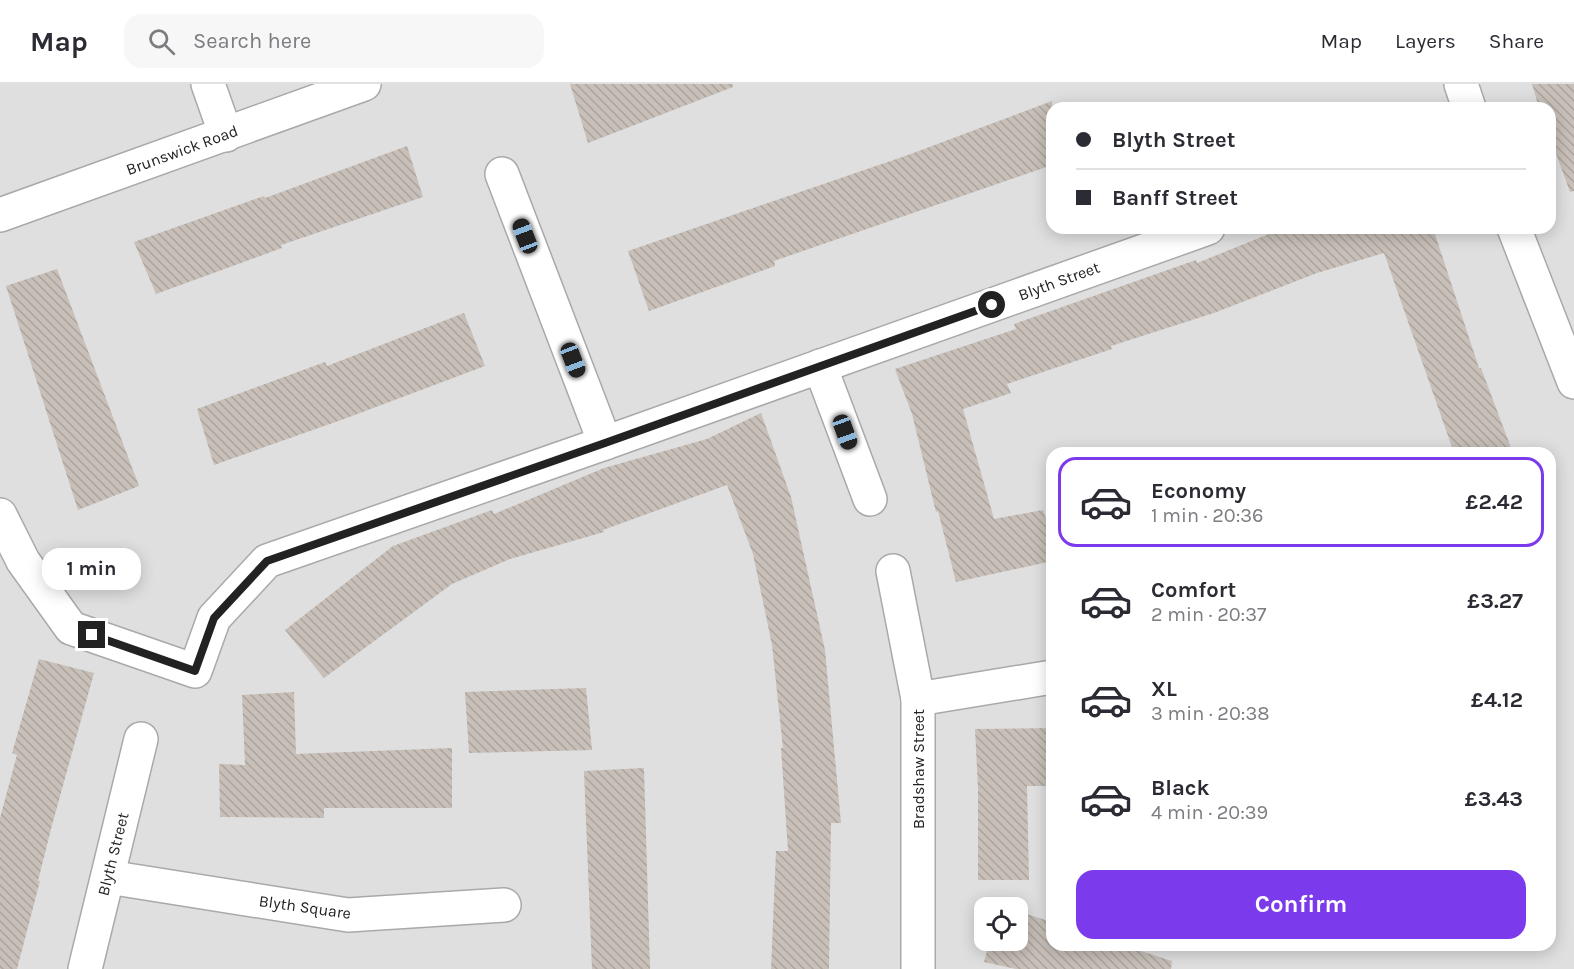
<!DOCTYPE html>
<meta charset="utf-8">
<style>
:root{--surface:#fff;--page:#f7f7f7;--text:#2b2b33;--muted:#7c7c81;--line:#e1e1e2;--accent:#7c3aed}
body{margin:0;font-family:Karla,sans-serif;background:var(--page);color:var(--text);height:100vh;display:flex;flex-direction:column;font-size:22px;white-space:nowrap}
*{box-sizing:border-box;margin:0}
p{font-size:20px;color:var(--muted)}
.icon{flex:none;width:33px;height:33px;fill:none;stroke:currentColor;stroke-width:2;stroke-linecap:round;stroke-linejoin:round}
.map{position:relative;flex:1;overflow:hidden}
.drawer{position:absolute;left:1046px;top:363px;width:510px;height:504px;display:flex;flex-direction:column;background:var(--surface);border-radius:18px;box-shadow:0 3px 15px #0003}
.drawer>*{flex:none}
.guide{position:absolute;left:1046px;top:18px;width:510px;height:132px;border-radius:18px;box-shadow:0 3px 15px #0003;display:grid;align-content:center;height:132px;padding:0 30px;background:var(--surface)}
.controls{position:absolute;left:974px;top:813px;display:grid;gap:12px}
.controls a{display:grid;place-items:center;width:54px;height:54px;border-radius:12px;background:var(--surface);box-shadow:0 3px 15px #0003;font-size:30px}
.end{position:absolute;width:27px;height:27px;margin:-14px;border:8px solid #222;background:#fff;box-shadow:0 0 0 3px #fff}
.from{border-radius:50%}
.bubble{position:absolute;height:42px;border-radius:18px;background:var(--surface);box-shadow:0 3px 15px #0003;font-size:20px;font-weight:700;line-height:42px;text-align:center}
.car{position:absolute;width:18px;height:36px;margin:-18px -9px;border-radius:8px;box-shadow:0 0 4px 2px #0007;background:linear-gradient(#222 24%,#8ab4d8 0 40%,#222 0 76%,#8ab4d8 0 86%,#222 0)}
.guide b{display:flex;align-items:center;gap:21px;height:57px;font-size:22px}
.guide b+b{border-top:2px solid var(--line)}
.guide i{width:15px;height:15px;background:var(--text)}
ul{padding:10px 0 0;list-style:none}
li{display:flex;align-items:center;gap:18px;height:90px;margin:0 12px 9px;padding:0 18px;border:3px solid transparent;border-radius:18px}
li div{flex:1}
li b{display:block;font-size:22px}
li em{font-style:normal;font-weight:700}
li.on{border-color:var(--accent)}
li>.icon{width:54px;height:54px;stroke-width:1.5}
.button{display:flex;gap:12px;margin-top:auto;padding:12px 30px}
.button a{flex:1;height:69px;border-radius:18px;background:var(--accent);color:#fff;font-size:24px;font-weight:700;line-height:69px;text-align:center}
header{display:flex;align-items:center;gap:36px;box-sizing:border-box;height:84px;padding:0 30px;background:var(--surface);border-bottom:2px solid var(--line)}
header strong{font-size:28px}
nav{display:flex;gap:33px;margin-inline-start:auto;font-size:21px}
.search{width:420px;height:54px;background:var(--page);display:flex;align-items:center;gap:15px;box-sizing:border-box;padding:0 21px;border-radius:18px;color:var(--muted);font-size:22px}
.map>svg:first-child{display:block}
</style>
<header>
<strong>Map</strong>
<div class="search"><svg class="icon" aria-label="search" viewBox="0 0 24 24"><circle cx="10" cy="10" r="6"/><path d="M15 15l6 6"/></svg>Search here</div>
<nav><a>Map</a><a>Layers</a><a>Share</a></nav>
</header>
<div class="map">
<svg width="1574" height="885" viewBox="0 0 1574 885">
<defs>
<pattern id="building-back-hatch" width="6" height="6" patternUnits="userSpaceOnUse" patternTransform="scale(1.5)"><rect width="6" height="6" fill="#c7bfb8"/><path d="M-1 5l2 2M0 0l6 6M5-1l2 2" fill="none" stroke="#aba49e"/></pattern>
</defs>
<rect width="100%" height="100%" fill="#f2efe9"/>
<!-- residential -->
<path fill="#e0dfdf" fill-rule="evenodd" d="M 0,0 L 1574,0 L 1574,885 L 0,885 ZM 1052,24 L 1550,24 L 1550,144 L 1052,144 ZM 1052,369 L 1550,369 L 1550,861 L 1052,861 ZM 984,824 L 1017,824 L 1017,856 L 984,856 Z"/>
<!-- building -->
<g fill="url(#building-back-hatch)">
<path d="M 570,0 L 733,0 L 733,3 L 588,59 Z"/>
<path d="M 1532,0 L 1574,0 L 1574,107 L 1570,108 L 1550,53 L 1550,24 L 1539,24 Z"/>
<path d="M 1052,17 L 1052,81 L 774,177 L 775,182 L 649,227 L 628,167 L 908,71 Z"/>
<path d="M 407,62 L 423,113 L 281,161 L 282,164 L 156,210 L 134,158 L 264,112 L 265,114 Z"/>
<path d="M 1284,144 L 1433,144 L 1479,284 L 1481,284 L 1513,369 L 1454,369 L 1384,169 L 1317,189 L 1214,229 L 1111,262 L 1112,265 L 1007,300 L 1011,309 L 963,325 L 994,435 L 1043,426 L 1052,454 L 1052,477 L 956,498 L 938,427 L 936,428 L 912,330 L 895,285 L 1016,245 L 1014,240 L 1196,176 L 1197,179 Z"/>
<path d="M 57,185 L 139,402 L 78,426 L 6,202 Z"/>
<path d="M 464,229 L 485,282 L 344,335 L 214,381 L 197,325 L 325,278 L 327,282 Z"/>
<path d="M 761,329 L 791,413 L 825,566 L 841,739 L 831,739 L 829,885 L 771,885 L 776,767 L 788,767 L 781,664 L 783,664 L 772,561 L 753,470 L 727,401 L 603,446 L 604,448 L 510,475 L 452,500 L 324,594 L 285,546 L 393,462 L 492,426 L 494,430 L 604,384 L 707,355 Z"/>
<path d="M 39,575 L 94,589 L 51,745 L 38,797 L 40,797 L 17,885 L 0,885 L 0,734 L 17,671 L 12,669 Z"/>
<path d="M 586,604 L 592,666 L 469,669 L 465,608 Z"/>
<path d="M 294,608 L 296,670 L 452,664 L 452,724 L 324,724 L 324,734 L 220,733 L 219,680 L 245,681 L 242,611 Z"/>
<path d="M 1052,644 L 1052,702 L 1027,702 L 1029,796 L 978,796 L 978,704 L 975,645 Z"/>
<path d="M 644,684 L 650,885 L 592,885 L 584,687 Z"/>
<path d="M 1017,827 L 1052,838 L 1052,861 L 1122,861 L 1172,877 L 1171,885 L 1016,885 L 984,878 L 990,856 L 1017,856 Z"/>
</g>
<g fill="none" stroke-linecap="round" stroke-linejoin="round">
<defs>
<g id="minor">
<path d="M 208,0 L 226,51"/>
<path d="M 1461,0 L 1469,24"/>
<path d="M 502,90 L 605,359"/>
<path d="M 0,131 L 364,0"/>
<path d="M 1514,144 L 1574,298"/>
<path d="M 820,282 L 870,415"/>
<path d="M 0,431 L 23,477 L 71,544 L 195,587 L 214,534 L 267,477 L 605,359 L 1208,144"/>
<path d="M 893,487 L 918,615 L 918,885"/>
<path d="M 918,615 L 1052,593"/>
<path d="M 108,793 L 348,831 L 504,821"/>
<path d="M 85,885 L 141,655"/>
</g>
</defs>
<!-- minor casing -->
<use href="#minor" stroke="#a9a9a9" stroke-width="36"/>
<!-- minor -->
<use href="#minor" stroke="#fff" stroke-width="33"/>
</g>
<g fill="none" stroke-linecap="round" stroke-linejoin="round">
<!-- route -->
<path stroke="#222" stroke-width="8" d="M 92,551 L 195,587 L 214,534 L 267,477 L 605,359 L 992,221"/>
</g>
<g text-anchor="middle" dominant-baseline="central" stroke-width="4.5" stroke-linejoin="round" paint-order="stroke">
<!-- street labels -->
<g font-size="16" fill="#222" stroke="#fff">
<text transform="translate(182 66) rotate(-20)">Brunswick Road</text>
<text transform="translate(1059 197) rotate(-20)">Blyth Street</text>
<text transform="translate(918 685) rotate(-90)">Bradshaw Street</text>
<text transform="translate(113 770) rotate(-76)">Blyth Street</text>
<text transform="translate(305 823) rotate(8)">Blyth Square</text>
</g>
</g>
</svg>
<div class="controls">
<a><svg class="icon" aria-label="locate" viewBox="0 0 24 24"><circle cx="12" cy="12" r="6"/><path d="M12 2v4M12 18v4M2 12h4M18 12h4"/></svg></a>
</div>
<i class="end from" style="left:992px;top:221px"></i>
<i class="end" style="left:92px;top:551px"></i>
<div class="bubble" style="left:42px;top:464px;width:99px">1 min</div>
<i class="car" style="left:525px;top:152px;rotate:339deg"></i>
<i class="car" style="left:573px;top:276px;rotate:159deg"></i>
<i class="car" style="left:845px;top:348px;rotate:160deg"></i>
<div class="guide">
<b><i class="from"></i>Blyth Street</b>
<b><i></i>Banff Street</b>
</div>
<section class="drawer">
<ul>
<li class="on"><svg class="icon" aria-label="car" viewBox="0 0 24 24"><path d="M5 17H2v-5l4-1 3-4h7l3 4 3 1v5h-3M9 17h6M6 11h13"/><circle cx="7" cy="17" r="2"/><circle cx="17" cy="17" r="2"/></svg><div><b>Economy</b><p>1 min · 20:36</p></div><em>£2.42</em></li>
<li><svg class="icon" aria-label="car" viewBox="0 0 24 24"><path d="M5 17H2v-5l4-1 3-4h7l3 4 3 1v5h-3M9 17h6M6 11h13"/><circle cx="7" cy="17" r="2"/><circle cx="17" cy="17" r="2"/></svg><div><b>Comfort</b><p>2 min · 20:37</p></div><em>£3.27</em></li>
<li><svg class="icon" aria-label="car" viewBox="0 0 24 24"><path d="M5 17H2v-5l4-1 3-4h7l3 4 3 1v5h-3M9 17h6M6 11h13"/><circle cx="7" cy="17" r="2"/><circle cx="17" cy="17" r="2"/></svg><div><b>XL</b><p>3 min · 20:38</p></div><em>£4.12</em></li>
<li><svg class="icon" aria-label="car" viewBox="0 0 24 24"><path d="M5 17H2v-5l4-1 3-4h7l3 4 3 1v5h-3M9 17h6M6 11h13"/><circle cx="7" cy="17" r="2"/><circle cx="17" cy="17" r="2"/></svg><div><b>Black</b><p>4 min · 20:39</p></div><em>£3.43</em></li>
</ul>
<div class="button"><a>Confirm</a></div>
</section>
</div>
